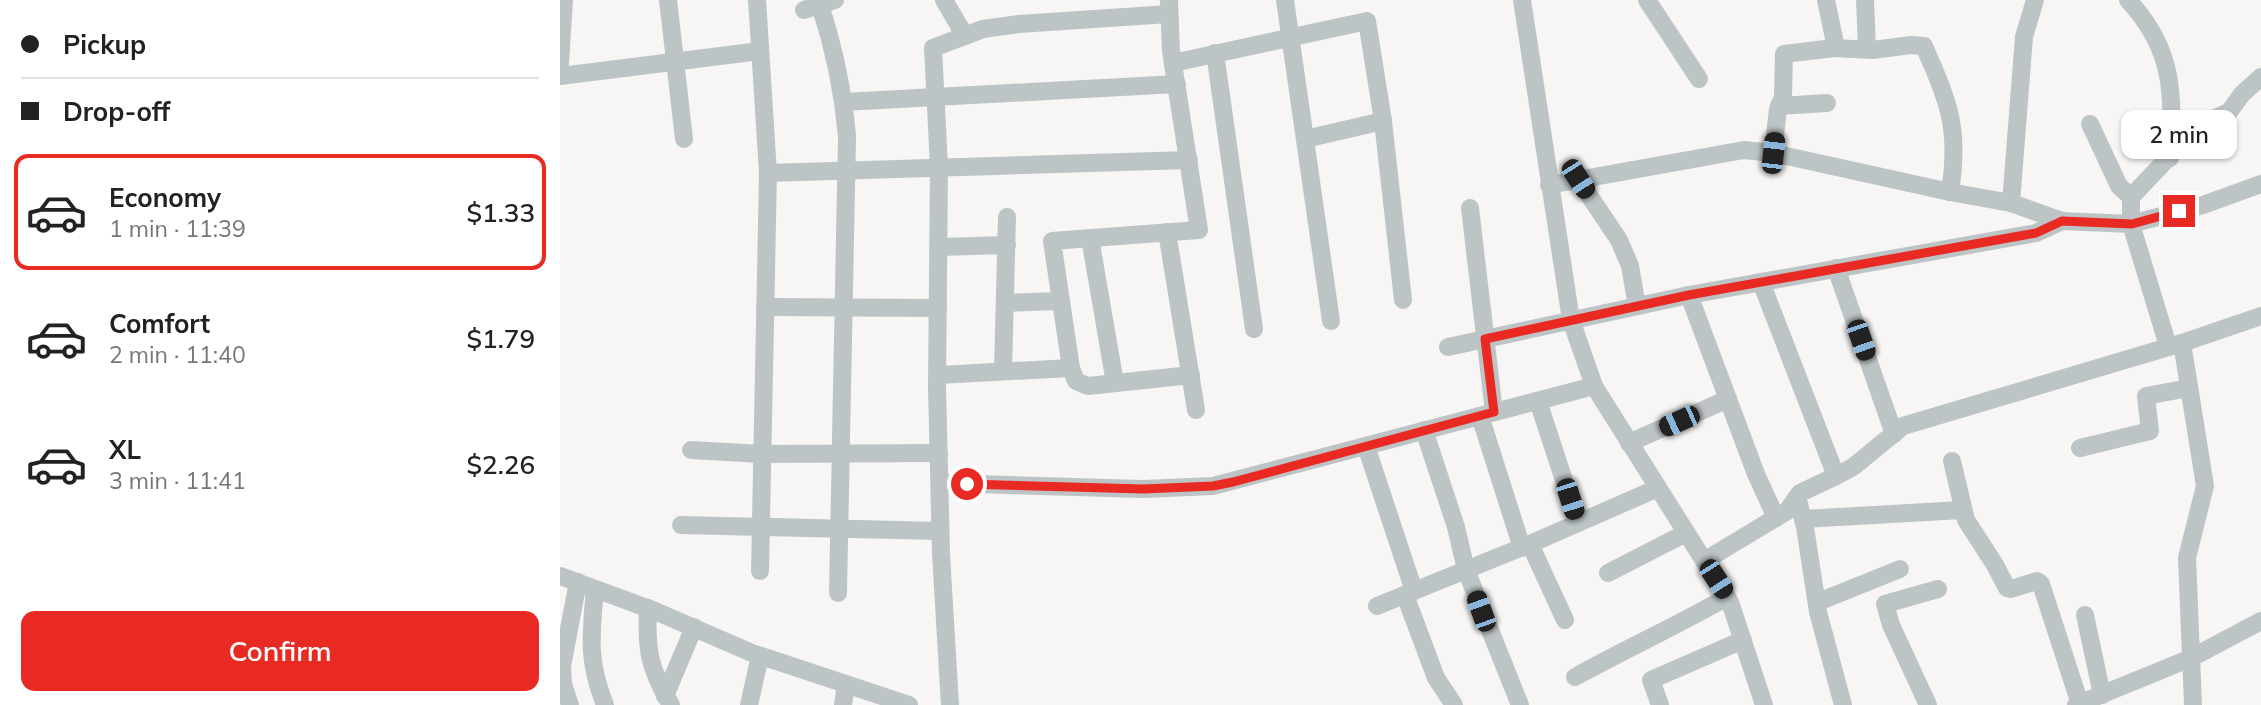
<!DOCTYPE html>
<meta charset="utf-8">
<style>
:root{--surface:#fff;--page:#f6f6f6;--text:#222;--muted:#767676;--line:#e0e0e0;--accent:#e92a22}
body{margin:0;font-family:Mulish,sans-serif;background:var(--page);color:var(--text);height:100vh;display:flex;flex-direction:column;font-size:26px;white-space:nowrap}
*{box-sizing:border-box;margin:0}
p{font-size:23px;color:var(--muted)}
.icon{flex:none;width:38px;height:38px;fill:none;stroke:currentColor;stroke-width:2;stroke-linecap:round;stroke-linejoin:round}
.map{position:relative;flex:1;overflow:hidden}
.drawer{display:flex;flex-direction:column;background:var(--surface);width:560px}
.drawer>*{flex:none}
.banner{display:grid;align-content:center;height:154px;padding:0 21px;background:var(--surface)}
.end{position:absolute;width:32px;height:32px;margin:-16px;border:9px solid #e92a22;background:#fff;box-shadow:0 0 0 4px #fff}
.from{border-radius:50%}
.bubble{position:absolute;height:49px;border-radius:14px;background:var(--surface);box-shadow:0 2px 5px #0004;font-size:23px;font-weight:600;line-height:49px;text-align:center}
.car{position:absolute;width:21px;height:42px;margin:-21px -10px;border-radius:9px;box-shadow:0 0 5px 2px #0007;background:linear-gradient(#222 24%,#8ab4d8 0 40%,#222 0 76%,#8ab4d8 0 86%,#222 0)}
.banner b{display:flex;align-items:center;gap:24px;height:66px;font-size:26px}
.banner b+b{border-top:2px solid var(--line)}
.banner i{width:18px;height:18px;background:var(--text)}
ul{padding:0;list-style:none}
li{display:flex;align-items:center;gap:21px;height:116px;margin:0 14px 10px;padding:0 7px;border:4px solid transparent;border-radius:14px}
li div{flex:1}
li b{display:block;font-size:26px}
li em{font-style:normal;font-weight:600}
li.current{border-color:var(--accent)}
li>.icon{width:63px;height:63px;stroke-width:1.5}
.cta{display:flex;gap:14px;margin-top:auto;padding:14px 21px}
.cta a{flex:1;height:80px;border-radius:14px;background:var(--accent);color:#fff;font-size:28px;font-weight:600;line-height:80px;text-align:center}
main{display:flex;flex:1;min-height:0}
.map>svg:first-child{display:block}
</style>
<main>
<section class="drawer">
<div class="banner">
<b><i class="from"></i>Pickup</b>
<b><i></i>Drop-off</b>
</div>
<ul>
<li class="current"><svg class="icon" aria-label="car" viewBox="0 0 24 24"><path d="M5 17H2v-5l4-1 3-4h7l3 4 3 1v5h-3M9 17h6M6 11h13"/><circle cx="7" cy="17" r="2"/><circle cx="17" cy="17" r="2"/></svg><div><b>Economy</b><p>1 min · 11:39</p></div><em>$1.33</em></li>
<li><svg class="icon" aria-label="car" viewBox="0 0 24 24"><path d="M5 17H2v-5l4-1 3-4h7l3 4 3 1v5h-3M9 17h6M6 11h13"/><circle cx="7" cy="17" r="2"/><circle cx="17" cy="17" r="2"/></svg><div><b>Comfort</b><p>2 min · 11:40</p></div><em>$1.79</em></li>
<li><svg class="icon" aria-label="car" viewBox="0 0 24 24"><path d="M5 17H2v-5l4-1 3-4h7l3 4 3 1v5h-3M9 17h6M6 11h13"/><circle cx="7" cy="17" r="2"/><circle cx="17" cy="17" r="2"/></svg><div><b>XL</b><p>3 min · 11:41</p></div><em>$2.26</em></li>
</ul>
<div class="cta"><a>Confirm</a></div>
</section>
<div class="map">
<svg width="1701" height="705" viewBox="0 0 1701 705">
<rect width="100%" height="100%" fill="#f7f6f4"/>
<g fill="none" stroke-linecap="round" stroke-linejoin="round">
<!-- minor -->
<g stroke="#bdc4c6" stroke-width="18">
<path d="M 108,0 L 124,139"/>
<path d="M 197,0 L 208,173 L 200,571"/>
<path d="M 384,0 L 405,36"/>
<path d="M 609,0 L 611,51 L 639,230 L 492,241 L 511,368 L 516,381 L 528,386 L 631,375"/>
<path d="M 725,0 L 771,321"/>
<path d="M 962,0 L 1011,320 L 1034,386 L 1170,602 L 1204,705"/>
<path d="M 1087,0 L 1139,79"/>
<path d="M 1266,0 L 1276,48"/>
<path d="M 1305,0 L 1307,49"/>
<path d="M 1568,0 C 1615,51 1613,94 1610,158"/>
<path d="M 260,5 C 274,48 283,90 287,136 L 278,593"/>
<path d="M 244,10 L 275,0"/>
<path d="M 655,53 L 694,329"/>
<path d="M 613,63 L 807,21 L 823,121 L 843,300"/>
<path d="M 0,64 L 4,0"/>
<path d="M 0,76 L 200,51"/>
<path d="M 1701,77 L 1682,94 L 1669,112 L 1642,124 L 1627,138 L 1571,197 L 1571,224 L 1643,205 L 1701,184"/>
<path d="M 284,102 L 617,84"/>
<path d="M 1219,106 L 1267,103"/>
<path d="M 1530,124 L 1559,186 L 1571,197"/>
<path d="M 745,139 L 823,121"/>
<path d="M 1213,153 L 1218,109 L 1223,97 L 1224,54 L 1274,48 L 1313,50 L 1351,45 L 1364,46 C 1389,103 1400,129 1390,192"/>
<path d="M 208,173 L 629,160"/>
<path d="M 1018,179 L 1059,240 L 1070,266 L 1077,306"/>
<path d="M 989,185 L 1184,150 L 1213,153 L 1390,192 L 1451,203"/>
<path d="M 910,208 L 934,412"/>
<path d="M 1502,221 L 1571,224 L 1608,346"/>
<path d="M 607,232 L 636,410"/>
<path d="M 530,238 L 555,383"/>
<path d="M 379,247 L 447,245"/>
<path d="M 1276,268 L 1334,434"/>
<path d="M 1201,282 L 1276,476 L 1293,467 L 1343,426 L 1622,343 L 1645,486 L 1627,558 L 1633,705"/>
<path d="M 1129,295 L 1196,474 L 1216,518"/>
<path d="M 445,303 L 500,301"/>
<path d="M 205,307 L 378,308"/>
<path d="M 1622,343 L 1701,316"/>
<path d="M 888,347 L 1129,295 L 1476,233 L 1502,221 L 1451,203 L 1464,37 L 1475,0"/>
<path d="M 443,371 L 447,217"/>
<path d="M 378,375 L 511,368"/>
<path d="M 978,401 L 1018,523"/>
<path d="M 920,416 L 962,548"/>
<path d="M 864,430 L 896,527 L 906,570 L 960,705"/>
<path d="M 1069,443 L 1168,399"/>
<path d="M 806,446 L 854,591"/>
<path d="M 1520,448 L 1590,431 L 1586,396 L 1629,388"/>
<path d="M 131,450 L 202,454 L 379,453"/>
<path d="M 1392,461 L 1406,520 L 1435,565 L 1447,588 L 1451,589 L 1477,581 L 1481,584 L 1520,704"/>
<path d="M 382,483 L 583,489 L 653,486 L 1034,386"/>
<path d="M 1237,497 L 1245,527 L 1258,612 L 1283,705"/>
<path d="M 1243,519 L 1402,510"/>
<path d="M 121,525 L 380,531"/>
<path d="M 970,544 L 1005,620"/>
<path d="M 1144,561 L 1227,511 L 1240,493 L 1276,476"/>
<path d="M 1048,573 L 1126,533"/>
<path d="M 0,576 L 95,611 L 192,653 L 349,705"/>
<path d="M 35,589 C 31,635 27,660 45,705"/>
<path d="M 845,595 L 876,678 L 894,705"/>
<path d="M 1258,602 L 1340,569"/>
<path d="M 817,606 L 970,544 L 1098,488"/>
<path d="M 88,608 C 86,650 89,668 111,705"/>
<path d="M 1525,615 L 1542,695"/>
<path d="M 1015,677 C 1065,649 1117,626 1167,597"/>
<path d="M 105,696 L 134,627"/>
<path d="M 10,705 L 3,684 L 2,666 L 18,582"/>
<path d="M 189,705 L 200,656"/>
<path d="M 283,705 L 286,684"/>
<path d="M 390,705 L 381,554 L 377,387 L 379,166 L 373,48 L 423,29 L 459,24 L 609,14"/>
<path d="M 1100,705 L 1091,680 L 1183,640"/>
<path d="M 1368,705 L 1331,625 L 1325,604 L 1378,589"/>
<path d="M 1516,705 L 1631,658 L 1701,621"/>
</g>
</g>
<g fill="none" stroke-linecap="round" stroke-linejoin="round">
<!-- route -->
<path stroke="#e92a22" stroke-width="9" d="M 407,484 L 583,489 L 653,486 L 673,482 L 934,412 L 925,339 L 1129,295 L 1476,233 L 1502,221 L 1572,224 L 1619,211"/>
</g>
</svg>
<i class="end from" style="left:407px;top:484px"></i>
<i class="end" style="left:1619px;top:211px"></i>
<div class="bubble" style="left:1561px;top:110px;width:116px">2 min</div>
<i class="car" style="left:1213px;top:153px;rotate:6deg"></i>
<i class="car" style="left:1018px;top:179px;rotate:147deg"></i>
<i class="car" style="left:1301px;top:340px;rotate:161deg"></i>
<i class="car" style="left:1119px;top:421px;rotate:246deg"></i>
<i class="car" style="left:1010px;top:499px;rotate:162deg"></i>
<i class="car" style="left:1156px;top:579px;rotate:147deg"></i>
<i class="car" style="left:921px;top:611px;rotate:340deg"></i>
</div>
</main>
